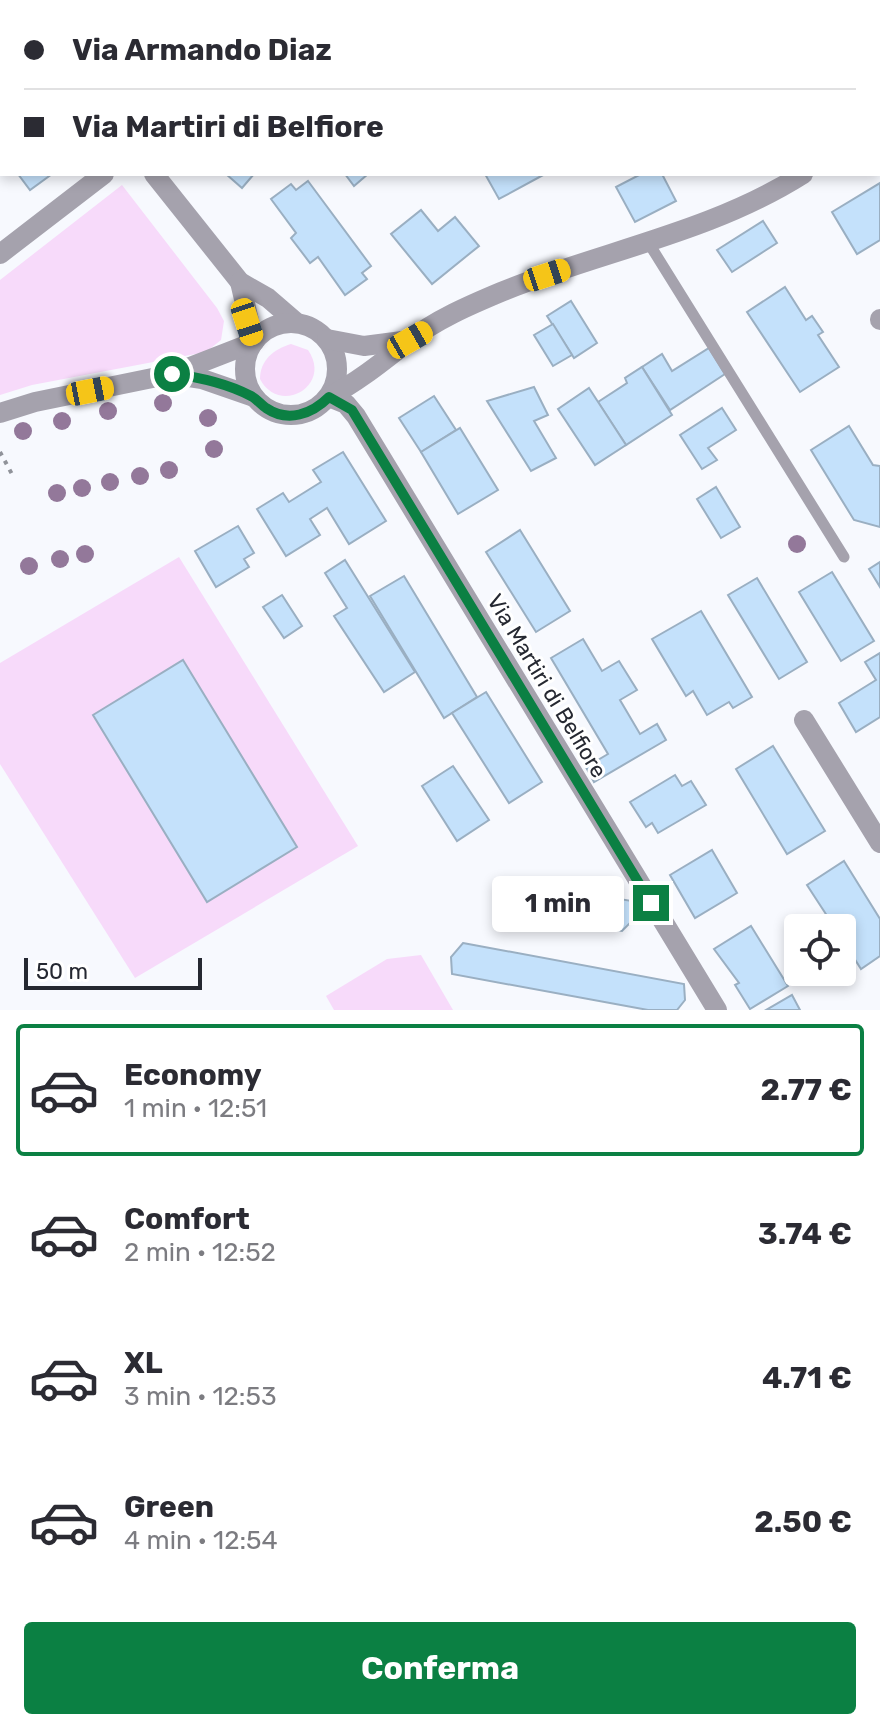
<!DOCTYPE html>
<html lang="it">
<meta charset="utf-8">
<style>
:root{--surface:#fff;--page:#f7f7f7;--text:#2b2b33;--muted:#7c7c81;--line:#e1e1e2;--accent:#0b8043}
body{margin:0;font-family:Rubik,sans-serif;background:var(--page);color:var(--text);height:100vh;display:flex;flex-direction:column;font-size:30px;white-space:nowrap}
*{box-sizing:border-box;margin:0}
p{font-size:26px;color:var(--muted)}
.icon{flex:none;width:44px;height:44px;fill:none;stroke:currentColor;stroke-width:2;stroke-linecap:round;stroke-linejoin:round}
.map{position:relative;height:1010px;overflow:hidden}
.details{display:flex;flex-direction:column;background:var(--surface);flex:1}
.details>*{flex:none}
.hud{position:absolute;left:0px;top:0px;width:880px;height:176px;box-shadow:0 4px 12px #0003;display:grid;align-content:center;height:176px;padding:0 24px;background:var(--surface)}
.fabs{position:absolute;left:784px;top:914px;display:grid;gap:16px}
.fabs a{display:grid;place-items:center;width:72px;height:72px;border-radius:8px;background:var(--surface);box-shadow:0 4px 12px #0003;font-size:40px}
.scale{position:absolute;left:24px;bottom:20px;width:178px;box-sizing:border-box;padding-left:8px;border:4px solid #252831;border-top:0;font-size:22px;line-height:28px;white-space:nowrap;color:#252831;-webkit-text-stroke:6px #fff;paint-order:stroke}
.end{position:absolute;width:36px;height:36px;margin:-18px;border:10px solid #0b8043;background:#fff;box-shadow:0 0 0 4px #fff}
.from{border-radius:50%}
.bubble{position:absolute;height:56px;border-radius:8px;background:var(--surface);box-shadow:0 4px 12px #0003;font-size:26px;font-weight:700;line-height:56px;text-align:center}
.car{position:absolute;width:24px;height:48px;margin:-24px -12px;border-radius:10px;box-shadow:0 0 6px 2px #0007;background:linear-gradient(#f5c518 24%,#345 0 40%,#f5c518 0 76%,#345 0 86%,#f5c518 0)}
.hud b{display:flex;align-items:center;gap:28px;height:76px;font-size:30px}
.hud b+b{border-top:2px solid var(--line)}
.hud i{width:20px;height:20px;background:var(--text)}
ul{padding:14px 0 0;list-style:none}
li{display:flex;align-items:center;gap:24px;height:132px;margin:0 16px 12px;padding:0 8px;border:4px solid transparent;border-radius:8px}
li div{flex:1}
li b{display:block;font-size:30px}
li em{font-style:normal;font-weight:700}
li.selected{border-color:var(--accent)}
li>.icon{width:72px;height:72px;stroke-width:1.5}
.action{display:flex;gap:16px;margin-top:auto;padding:16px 24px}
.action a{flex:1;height:92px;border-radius:8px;background:var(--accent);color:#fff;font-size:32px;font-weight:700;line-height:92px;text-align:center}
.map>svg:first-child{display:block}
</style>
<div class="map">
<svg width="880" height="1010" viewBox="0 0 880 1010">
<rect width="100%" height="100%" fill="#f7f9fe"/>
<!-- green -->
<g fill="#f7dafa">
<path d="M 122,185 L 217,308 L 224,321 L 221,340 L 206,352 L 32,385 L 0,395 L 0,280 Z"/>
<path d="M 291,344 L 308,350 C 333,386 279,416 260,379 C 260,360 274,349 291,344 Z"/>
<path d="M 179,557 L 358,846 L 135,978 L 0,764 L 0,663 Z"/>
<path d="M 421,955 L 453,1010 L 334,1010 L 326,996 L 387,959 Z"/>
</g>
<!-- building -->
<g fill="#c4e1fb" stroke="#9aafc2" stroke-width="2">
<path d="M 670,0 L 718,0 L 719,2 L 671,2 Z"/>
<path d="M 878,24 L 880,28 L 878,64 Z"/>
<path d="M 0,56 L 2,59 L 1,120 L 0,119 Z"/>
<path d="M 18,174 L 52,174 L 30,190 Z"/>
<path d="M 226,174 L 254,174 L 242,188 Z"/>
<path d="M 345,174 L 368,174 L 354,186 Z"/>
<path d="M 485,174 L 545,174 L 499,199 Z"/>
<path d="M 641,174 L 662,174 L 676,201 L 635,222 L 616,187 Z"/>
<path d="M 308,181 L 371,266 L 362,273 L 367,279 L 345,295 L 318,257 L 310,263 L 291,238 L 296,233 L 271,199 L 291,184 L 296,190 Z"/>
<path d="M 880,183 L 880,240 L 857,254 L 832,212 Z"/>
<path d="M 421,210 L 438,231 L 455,217 L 479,246 L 432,284 L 391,234 Z"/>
<path d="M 763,221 L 777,243 L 732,272 L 717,250 Z"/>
<path d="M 785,287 L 806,320 L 812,316 L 823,332 L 818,335 L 839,367 L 800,392 L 747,312 Z"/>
<path d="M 571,301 L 597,343 L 574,358 L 547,316 Z"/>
<path d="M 553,324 L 572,355 L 553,366 L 534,335 Z"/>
<path d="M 709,348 L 725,374 L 670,410 L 642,367 L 662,354 L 672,371 Z"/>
<path d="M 642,367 L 672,415 L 626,445 L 598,402 L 627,383 L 625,378 Z"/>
<path d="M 534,387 L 548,415 L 534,421 L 556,458 L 531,471 L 487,401 Z"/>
<path d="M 589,388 L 626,445 L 595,465 L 558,409 Z"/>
<path d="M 434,396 L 456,430 L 421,452 L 399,418 Z"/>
<path d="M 722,408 L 736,430 L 708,448 L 717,460 L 702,469 L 680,435 Z"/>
<path d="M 849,426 L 873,465 L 880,466 L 880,527 L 854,520 L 811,450 Z"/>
<path d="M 460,428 L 498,490 L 458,514 L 421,452 Z"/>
<path d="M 343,452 L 386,521 L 349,544 L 327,508 L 310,519 L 320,535 L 286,556 L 257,509 L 283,493 L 289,502 L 321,482 L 313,470 Z"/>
<path d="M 716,487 L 740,527 L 721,538 L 697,499 Z"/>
<path d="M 238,526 L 254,553 L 244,559 L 249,567 L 216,587 L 195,551 Z"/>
<path d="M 520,530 L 570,611 L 536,632 L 486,552 Z"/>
<path d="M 345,560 L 415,672 L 384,692 L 334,616 L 347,608 L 325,573 Z"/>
<path d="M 880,562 L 880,587 L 869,569 Z"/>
<path d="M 832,572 L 874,641 L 841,661 L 799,592 Z"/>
<path d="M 404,576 L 477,697 L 444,718 L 370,596 Z"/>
<path d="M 757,578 L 807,662 L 779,679 L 728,595 Z"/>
<path d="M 282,595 L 302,626 L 284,638 L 263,607 Z"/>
<path d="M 701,611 L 752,697 L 733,708 L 729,702 L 707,715 L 693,691 L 686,696 L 652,639 Z"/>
<path d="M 583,639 L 602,671 L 619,661 L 637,690 L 620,700 L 640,734 L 657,724 L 666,740 L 594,782 L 586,767 L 608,754 L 551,658 Z"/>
<path d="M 880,653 L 880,717 L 856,732 L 839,703 L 876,680 L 865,662 Z"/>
<path d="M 183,660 L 297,847 L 207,902 L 93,715 Z"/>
<path d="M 486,692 L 542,782 L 509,803 L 452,713 Z"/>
<path d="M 773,746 L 825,831 L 787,854 L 736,769 Z"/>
<path d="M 453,766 L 489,820 L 457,841 L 422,786 Z"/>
<path d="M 675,775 L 682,786 L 691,781 L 706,805 L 658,833 L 652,823 L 646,827 L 630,802 Z"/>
<path d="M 712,850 L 737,893 L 695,918 L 670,875 Z"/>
<path d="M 844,861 L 880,919 L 880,956 L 861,969 L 842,939 L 842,928 L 835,928 L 807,885 Z"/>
<path d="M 536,885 L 632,901 L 635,918 L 622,931 L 525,914 L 523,898 Z"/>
<path d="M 751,926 L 788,986 L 750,1009 L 735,985 L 739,983 L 714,949 Z"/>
<path d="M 463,943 L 684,984 L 685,1000 L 677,1010 L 648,1010 L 452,974 L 451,957 Z"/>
<path d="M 792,995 L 800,1010 L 766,1010 Z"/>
</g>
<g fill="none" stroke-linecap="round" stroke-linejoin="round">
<!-- path -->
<path stroke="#90939a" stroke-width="4" stroke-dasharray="4 6" stroke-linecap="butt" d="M 0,452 L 13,476"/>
<!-- service -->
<path stroke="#a5a2ad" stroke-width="11" d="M 648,242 L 844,557"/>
<!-- minor -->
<g stroke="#a5a2ad" stroke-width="20">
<path d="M 21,0 L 23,2"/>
<path d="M 297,2 L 300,0"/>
<path d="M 154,174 L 240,282 L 268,298 L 297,323"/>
<path d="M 0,254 L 104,174"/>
<path d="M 240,282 L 254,342"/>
<path d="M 880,319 L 880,320"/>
<path d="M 329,397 L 346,404 L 356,416 L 717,1010"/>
<path d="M 804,720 L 880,843"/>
</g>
<!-- tertiary -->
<g stroke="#a5a2ad" stroke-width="20">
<path d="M 878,126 L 880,124"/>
<circle cx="291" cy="369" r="46"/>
<path d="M 327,339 L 364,346 L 410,340"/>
<path d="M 176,375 L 202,379 L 254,397"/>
<path d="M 329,397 C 359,381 382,362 409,341 C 435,320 470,305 501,292 C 601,251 710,233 803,174"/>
<path d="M 0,413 L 35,402 L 172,374 L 254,342"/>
</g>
</g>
<!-- trees -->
<g fill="#93789a">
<circle cx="163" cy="403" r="9"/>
<circle cx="108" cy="411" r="9"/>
<circle cx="208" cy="418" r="9"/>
<circle cx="62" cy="421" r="9"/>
<circle cx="23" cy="431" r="9"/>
<circle cx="214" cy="449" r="9"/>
<circle cx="169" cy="470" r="9"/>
<circle cx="140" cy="476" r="9"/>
<circle cx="110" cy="482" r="9"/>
<circle cx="82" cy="488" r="9"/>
<circle cx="57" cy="493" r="9"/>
<circle cx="797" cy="544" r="9"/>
<circle cx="85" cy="554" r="9"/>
<circle cx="60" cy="559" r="9"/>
<circle cx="29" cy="566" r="9"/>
</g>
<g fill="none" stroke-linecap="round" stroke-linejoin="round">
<!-- route -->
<path stroke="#0b8043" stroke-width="10" d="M 172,374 C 198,377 228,384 251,396 C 257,399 261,405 266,408 C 288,423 312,414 329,397 L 352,410 L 651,903"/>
</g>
<g text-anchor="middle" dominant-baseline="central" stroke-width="6" stroke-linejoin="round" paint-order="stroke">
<!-- street labels -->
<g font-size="22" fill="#252831" stroke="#fff">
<text transform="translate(547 686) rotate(59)">Via Martiri di Belfiore</text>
</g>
</g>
</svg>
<div class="fabs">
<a><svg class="icon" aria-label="locate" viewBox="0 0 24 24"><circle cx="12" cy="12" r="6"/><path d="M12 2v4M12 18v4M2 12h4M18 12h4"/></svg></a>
</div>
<div class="scale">50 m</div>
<i class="end from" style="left:172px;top:374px"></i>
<i class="end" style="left:651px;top:903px"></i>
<div class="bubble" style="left:492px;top:876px;width:132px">1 min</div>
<i class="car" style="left:547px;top:275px;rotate:72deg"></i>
<i class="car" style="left:247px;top:322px;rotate:162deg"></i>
<i class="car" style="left:410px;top:340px;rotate:60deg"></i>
<i class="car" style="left:90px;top:391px;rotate:79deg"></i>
<div class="hud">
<b><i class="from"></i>Via Armando Diaz</b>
<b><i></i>Via Martiri di Belfiore</b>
</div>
</div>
<section class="details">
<ul>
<li class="selected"><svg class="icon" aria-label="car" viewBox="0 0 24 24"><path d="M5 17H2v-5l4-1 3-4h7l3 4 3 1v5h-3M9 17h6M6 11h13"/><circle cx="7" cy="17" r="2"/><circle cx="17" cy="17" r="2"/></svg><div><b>Economy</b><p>1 min · 12:51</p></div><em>2.77 €</em></li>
<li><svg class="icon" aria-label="car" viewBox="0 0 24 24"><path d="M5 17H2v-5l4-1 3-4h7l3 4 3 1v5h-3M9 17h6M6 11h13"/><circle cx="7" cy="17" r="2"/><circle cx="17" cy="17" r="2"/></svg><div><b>Comfort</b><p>2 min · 12:52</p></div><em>3.74 €</em></li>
<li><svg class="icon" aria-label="car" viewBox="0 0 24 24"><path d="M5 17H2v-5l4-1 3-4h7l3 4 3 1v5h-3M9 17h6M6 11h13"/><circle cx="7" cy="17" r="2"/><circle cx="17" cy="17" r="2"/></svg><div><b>XL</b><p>3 min · 12:53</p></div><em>4.71 €</em></li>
<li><svg class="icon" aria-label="car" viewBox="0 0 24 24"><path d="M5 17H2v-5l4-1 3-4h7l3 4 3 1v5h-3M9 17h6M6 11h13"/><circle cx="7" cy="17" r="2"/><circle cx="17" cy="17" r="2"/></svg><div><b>Green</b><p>4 min · 12:54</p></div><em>2.50 €</em></li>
</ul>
<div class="action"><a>Conferma</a></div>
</section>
